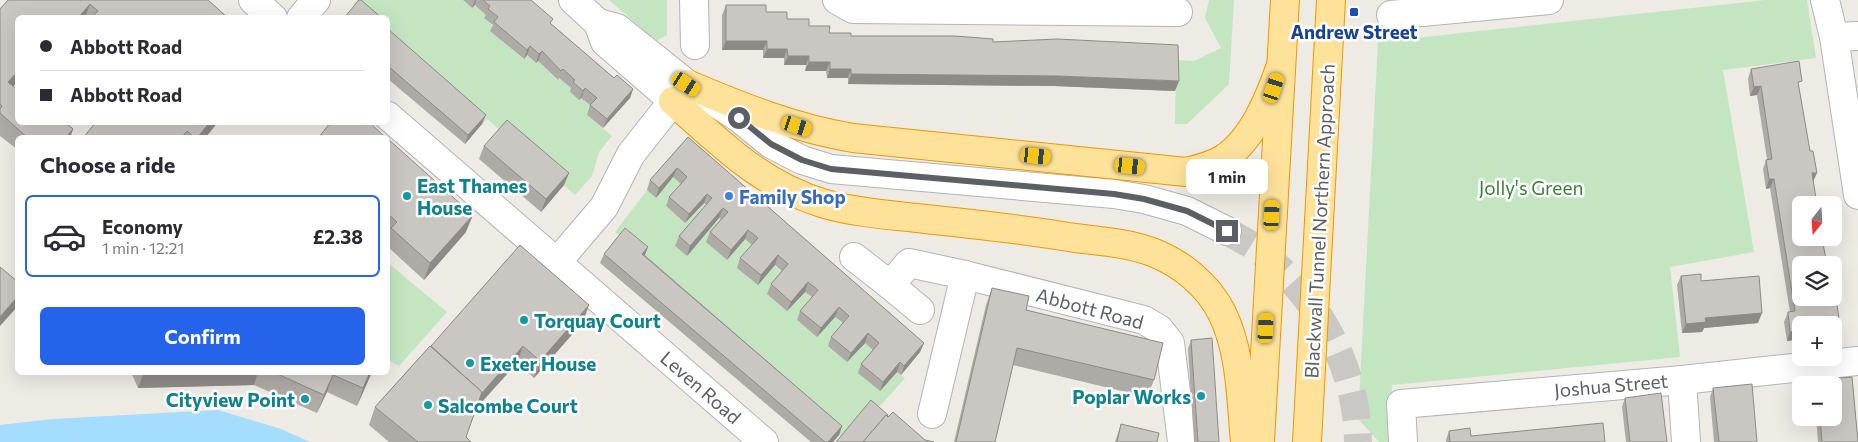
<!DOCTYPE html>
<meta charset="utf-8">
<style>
:root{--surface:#fff;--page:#f7f7f7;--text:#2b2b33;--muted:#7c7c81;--line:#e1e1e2;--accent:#2563eb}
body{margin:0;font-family:Commissioner,sans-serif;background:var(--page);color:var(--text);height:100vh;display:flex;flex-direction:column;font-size:19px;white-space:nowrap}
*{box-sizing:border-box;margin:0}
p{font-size:16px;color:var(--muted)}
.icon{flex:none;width:28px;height:28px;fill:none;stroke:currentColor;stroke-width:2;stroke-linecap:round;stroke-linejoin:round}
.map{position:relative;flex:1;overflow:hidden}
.sheet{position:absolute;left:15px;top:135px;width:375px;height:240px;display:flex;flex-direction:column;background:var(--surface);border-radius:8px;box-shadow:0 5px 20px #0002}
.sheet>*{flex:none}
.guide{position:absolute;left:15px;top:15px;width:375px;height:110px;border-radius:8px;box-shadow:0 5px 20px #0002;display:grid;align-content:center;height:110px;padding:0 25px;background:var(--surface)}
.needle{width:32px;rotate:197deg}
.controls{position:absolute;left:1792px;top:196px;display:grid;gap:10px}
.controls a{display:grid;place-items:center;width:50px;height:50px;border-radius:8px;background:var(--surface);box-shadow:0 5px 20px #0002;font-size:25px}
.end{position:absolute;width:22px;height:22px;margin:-11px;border:6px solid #5c6064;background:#fff;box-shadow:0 0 0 2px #fff}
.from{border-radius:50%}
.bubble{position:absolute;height:35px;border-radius:8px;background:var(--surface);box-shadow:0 5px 20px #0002;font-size:16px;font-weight:700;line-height:35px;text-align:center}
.car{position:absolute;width:15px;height:30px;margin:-15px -8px;border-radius:6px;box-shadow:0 0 4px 1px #0007;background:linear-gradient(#f5c518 24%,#345 0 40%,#f5c518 0 76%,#345 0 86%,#f5c518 0)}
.guide b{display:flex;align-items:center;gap:18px;height:48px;font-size:19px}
.guide b+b{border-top:1px solid var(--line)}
.guide i{width:12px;height:12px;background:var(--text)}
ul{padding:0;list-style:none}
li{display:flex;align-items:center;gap:15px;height:82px;margin:0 10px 8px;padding:0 15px;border:2px solid transparent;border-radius:8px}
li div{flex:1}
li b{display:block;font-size:19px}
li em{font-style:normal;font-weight:700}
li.current{border-color:var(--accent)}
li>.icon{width:45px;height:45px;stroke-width:1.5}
h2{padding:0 25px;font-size:22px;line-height:60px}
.primary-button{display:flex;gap:10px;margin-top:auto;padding:10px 25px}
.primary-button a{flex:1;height:58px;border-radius:8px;background:var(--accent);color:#fff;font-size:20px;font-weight:700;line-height:58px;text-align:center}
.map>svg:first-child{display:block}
</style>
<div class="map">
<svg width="1858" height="442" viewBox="0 0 1858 442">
<rect width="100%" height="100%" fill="#eeebe4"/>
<!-- green -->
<g fill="#c3e6c0">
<path d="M 357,0 L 463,0 L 472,8 L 475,5 L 487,15 L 485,18 L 494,27 L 491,31 L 523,59 L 527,55 L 536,63 L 538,61 L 557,80 L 559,78 L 572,89 L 570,92 L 579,100 L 581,98 L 593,108 L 587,115 L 612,136 L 599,152 L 592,176 L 575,195 L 487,119 L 482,124 L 388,41 L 388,18 L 367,17 L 353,5 Z"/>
<path d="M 609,0 L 667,0 L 667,35 L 656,41 Z"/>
<path d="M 1209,0 L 1234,0 L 1229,84 L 1187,124 L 1175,124 L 1176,60 L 1194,61 L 1221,48 L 1205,18 Z"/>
<path d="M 1766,0 L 1807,0 L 1816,58 L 1723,70 L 1754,252 L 1670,267 L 1680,357 L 1392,385 L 1390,442 L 1379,442 L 1358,419 L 1378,42 Z"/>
<path d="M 673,177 L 683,186 L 666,206 L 685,223 L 704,203 L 709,207 L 676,246 L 686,255 L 719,218 L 724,221 L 727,259 L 745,239 L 814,300 L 797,320 L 817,337 L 835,317 L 876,352 L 880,391 L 897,372 L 905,378 L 873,414 L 843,439 L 615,232 L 647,190 L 656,197 Z"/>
<path d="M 388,263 L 447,312 L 399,366 L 388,360 Z"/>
</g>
<!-- water -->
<path fill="#a4ddff" d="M 218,410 L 281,429 L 310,442 L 0,442 L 0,425 L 53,419 Z"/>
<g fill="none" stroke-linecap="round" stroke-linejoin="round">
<!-- secondary-tunnel -->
<path stroke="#cac8c4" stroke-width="28" stroke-dasharray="28 14" stroke-linecap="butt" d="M 1227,231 C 1238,238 1250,243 1260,251 C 1318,298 1357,366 1358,442"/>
<defs>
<g id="minor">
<path d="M 253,0 L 273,18"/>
<path d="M 694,0 L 695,45"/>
<path d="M 837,0 L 853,9 L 1178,12"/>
<path d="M 1825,0 L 1834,37 L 1858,195"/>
<path d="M 1391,15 L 1549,0"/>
<path d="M 301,18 L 316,0"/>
<path d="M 1834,37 L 1858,36"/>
<path d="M 388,116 L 764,442"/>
<path d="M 854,257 L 890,285 L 909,263 L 965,275"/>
<path d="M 557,262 L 604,207 L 631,154 L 673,101"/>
<path d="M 890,285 L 920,310"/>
<path d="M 1682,380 L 1686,442"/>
<path d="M 932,414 L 965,275 L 1144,320 L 1159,329 L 1170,343 L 1182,442"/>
<path d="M 1403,442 L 1401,404 L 1682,380 L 1858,361"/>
</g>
<g id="secondary">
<path d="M 573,0 L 598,23 L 605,42 L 673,101"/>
<path d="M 598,23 L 617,28 L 687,84 L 739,118 L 771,144 L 802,160 L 831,169 L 1114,194 L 1144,199 L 1187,211 L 1227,231"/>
</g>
<g id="trunk">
<path d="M 687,84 C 741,107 794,128 853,138 L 1186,172 C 1199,169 1212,166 1223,159 C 1253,140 1270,97 1281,65"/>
<path d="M 673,101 C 721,144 761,185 825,204 C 857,213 892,215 925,219 C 975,224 1025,230 1075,238 C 1100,241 1128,243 1152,252 C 1181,263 1208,285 1222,313 C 1241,351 1241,400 1245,442"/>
<path d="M 1260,442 L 1285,0"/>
<path d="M 1307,442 L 1331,0"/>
</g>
</defs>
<!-- minor casing -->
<use href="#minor" stroke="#b1b5b9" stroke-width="30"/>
<!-- secondary casing -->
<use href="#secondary" stroke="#b0b4b9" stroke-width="30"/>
<!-- trunk casing -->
<use href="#trunk" stroke="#f19601" stroke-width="30"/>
<!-- minor -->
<use href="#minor" stroke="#fff" stroke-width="28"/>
<!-- secondary -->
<use href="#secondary" stroke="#fff" stroke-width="28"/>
<!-- trunk -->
<use href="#trunk" stroke="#fee29a" stroke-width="28"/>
</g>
<!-- wall -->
<g fill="#aeaaa6">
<path d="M 8,0 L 208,0 L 228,18 L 18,18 L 18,81 L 13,86 L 18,122 L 73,129 L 70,138 L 18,138 L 18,150 L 0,136 L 0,9 Z"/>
<path d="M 463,0 L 531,0 L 551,24 L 614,78 L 633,89 L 630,98 L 603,128 L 587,115 L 590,105 L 581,98 L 579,100 L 570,92 L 571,88 L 559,78 L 558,80 L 538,61 L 536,63 L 527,55 L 524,59 L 490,31 L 493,25 L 484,18 L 486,15 L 475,5 L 472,8 Z"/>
<path d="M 726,5 L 766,12 L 829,33 L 851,36 L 993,42 L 1175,91 L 1054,86 L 848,84 L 848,78 L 827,78 L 826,71 L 805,71 L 806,65 L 784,65 L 784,58 L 763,58 L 763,50 L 722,50 L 722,15 Z"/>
<path d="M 388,29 L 482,124 L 465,144 L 388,79 Z"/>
<path d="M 1751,69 L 1799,88 L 1813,182 L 1833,306 L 1840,325 L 1837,334 L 1801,325 L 1801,339 L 1787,341 L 1784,322 L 1788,312 L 1790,312 L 1770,188 L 1766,189 L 1763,169 L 1766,160 L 1767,159 L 1757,95 L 1750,96 L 1748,79 Z"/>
<path d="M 218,122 L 205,138 L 83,138 Z"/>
<path d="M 688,137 L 924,343 L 920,352 L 901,375 L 897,372 L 880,391 L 858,373 L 861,364 L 873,350 L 865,343 L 847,362 L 828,346 L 831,337 L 843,323 L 835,317 L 817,337 L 797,320 L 800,311 L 812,297 L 805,292 L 787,311 L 767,294 L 771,284 L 782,271 L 775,265 L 758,285 L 737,268 L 740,258 L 752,245 L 745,239 L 727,260 L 706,242 L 710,232 L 721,219 L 719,218 L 687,256 L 675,246 L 679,236 L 706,205 L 704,203 L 685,223 L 666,206 L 669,197 L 681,184 L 673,177 L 656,198 L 647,190 L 650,180 Z"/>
<path d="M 388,139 L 466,232 L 424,280 L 388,247 Z"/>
<path d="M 484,146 L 569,173 L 564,185 L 541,212 L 479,159 Z"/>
<path d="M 648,247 L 645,255 L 842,426 L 839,435 L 833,442 L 811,442 L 600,263 L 604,254 Z"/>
<path d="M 1681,276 L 1701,281 L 1758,323 L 1704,328 L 1702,332 L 1682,333 L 1677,285 Z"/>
<path d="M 992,288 L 1026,310 L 1154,380 L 1147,397 L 1013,365 L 995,442 L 954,442 L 986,305 Z"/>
<path d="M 583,322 L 534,378 L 517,363 L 476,409 L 466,437 L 471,442 L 389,442 L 369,425 L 375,407 L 430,346 Z"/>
<path d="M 1191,340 L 1219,442 L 1194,442 L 1188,349 Z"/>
<path d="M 131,372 L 372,372 L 357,406 L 327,392 L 317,413 L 254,385 L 138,388 Z"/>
<path d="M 1852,377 L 1858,442 L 1818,442 L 1816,418 L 1834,418 L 1834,385 L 1815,385 L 1817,380 Z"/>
<path d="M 1713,388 L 1757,442 L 1714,442 L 1710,397 Z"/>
<path d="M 1625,398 L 1667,442 L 1626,442 L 1622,407 Z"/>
<path d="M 1121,424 L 1157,442 L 1115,442 Z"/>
<path d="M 1449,431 L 1471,436 L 1605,442 L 1446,442 L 1446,440 Z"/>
</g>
<!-- shaded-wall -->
<g fill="#8d8b87">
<path d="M 475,0 L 476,0 L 475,5 L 472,8 Z"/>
<path d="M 90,4 L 85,18 L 78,18 Z"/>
<path d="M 726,41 L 767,41 L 763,50 L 722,50 Z"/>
<path d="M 530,46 L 527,55 L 524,59 L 527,50 Z"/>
<path d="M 767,49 L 787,49 L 784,58 L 763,58 Z"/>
<path d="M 542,51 L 538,61 L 536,63 L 539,54 Z"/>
<path d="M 788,56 L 809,56 L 806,65 L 784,65 Z"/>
<path d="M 809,62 L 830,62 L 826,71 L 805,71 Z"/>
<path d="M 830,69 L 851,69 L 848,78 L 827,78 Z"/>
<path d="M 18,71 L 18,81 L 2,99 L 8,82 Z"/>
<path d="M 851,74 L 1058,76 L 1179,81 L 1175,91 L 1054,86 L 848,84 Z"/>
<path d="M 1761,86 L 1757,95 L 1750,96 L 1754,87 Z"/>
<path d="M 585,88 L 581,98 L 579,100 L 583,91 Z"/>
<path d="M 633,89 L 630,98 L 603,128 L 607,119 Z"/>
<path d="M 486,115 L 482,124 L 465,144 L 468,135 Z"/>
<path d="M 210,122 L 218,122 L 205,138 L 197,138 Z"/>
<path d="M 73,129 L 70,138 L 67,136 Z"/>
<path d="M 677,168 L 673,177 L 656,198 L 659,188 Z"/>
<path d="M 569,173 L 564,185 L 541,212 L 546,199 Z"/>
<path d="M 1812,173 L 1817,173 L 1813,182 Z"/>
<path d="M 1769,179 L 1774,179 L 1770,188 L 1766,189 Z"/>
<path d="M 707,194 L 704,203 L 685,223 L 689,214 Z"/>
<path d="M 723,208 L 719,218 L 687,256 L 690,246 Z"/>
<path d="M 473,215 L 466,232 L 424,280 L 430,263 Z"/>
<path d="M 748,230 L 745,239 L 727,260 L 731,250 Z"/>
<path d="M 648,247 L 644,257 L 642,254 Z"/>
<path d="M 778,255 L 775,265 L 758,285 L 761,275 Z"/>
<path d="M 808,282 L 805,292 L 787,311 L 791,302 Z"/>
<path d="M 18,296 L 18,306 L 0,326 L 0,317 Z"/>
<path d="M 589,305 L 583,322 L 534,378 L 540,361 Z"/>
<path d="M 839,307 L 835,317 L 817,337 L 821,328 Z"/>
<path d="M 1762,313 L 1758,323 L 1704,328 L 1702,332 L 1682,333 L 1686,324 L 1705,318 Z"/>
<path d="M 1840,325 L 1837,334 L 1834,335 L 1834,326 Z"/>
<path d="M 1801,330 L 1801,339 L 1787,341 L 1790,332 Z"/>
<path d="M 868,333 L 865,343 L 847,362 L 851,353 Z"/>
<path d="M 924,343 L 920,352 L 901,375 L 904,366 Z"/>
<path d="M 523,346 L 517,363 L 475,409 L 482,393 Z"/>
<path d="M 900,362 L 897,372 L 880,391 L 883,382 Z"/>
<path d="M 144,372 L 258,372 L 254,385 L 138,388 Z"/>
<path d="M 370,372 L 372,372 L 357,406 L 363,388 Z"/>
<path d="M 333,375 L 327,392 L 317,413 L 324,395 Z"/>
<path d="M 842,426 L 839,435 L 833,442 L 828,442 Z"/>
</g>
<!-- building -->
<g fill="#cac6c1" stroke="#8d8b87">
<path d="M 8,0 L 208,0 L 228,18 L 95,18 L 93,16 L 98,11 L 90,4 L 78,18 L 18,18 L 18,71 L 8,82 L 18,90 L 18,122 L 65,122 L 73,129 L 67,136 L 70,138 L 28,138 L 0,113 L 0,109 L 2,106 L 0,104 L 0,9 Z"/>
<path d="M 359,0 L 361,0 L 382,18 L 344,18 Z"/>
<path d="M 483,0 L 531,0 L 553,19 L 550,23 L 614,78 L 617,75 L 633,89 L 607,119 L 590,105 L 597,98 L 585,88 L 583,91 L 573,82 L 575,80 L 563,69 L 561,71 L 542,51 L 539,54 L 530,46 L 527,50 L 494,22 L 498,17 L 488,9 L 490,6 Z"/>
<path d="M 726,5 L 766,5 L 766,12 L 787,12 L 787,19 L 809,19 L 809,26 L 830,26 L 829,33 L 851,33 L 851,36 L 955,36 L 993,39 L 993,42 L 1057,39 L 1178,45 L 1179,81 L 1058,76 L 851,74 L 851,69 L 830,69 L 830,62 L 809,62 L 809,56 L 788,56 L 787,49 L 767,49 L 767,41 L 726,41 Z"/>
<path d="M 388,29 L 486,115 L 468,135 L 388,66 Z"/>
<path d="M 1799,61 L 1802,81 L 1798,82 L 1810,151 L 1813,151 L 1817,173 L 1812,173 L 1817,205 L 1801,205 L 1801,238 L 1822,238 L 1827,265 L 1801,265 L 1801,298 L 1832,298 L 1833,306 L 1837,305 L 1840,325 L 1834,326 L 1834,325 L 1801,325 L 1801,330 L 1790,332 L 1788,312 L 1795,311 L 1774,179 L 1769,179 L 1766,160 L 1772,159 L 1761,86 L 1754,87 L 1751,69 Z"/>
<path d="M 507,120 L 569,173 L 546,199 L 484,146 Z"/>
<path d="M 96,122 L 210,122 L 197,138 L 195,138 L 187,131 L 181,138 L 83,138 Z"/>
<path d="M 331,122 L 369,122 L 386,138 L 318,138 Z"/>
<path d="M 688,137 L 924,343 L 904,366 L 900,362 L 883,382 L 861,364 L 879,343 L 868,333 L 851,353 L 831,337 L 849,316 L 839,307 L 821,328 L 800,311 L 818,290 L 808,282 L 791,302 L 771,284 L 788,264 L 778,255 L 761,275 L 740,258 L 758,238 L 748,230 L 731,250 L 710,232 L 728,212 L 723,208 L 690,246 L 679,236 L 712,198 L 707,194 L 689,214 L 669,197 L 687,177 L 682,172 L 677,168 L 659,188 L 650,180 Z"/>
<path d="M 388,139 L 473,215 L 430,263 L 391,228 L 397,222 L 388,214 Z"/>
<path d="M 625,228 L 648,247 L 642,254 L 842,426 L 828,442 L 825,442 L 604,254 Z"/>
<path d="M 520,245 L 589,305 L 540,361 L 523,346 L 482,393 L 482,392 L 431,346 Z"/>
<path d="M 0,267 L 18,282 L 18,296 L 0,317 Z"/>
<path d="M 1701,274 L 1701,281 L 1759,276 L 1762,313 L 1705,318 L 1706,322 L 1686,324 L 1681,276 Z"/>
<path d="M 992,288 L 1029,296 L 1026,310 L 1163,343 L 1154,380 L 1017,348 L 995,442 L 956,442 Z"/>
<path d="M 1212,338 L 1219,442 L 1198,442 L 1191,340 Z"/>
<path d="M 430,346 L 482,392 L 466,437 L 471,442 L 418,442 L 375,407 Z"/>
<path d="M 273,372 L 370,372 L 363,388 L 333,375 L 324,395 Z"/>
<path d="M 1852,377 L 1858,442 L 1822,442 L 1820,418 L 1834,418 L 1834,385 L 1817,385 L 1817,380 Z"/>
<path d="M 1752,384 L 1757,442 L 1719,442 L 1713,388 Z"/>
<path d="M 1661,393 L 1667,442 L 1630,442 L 1625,398 Z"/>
<path d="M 871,400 L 888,415 L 887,416 L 886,415 L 863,442 L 836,442 Z"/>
<path d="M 893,412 L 925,440 L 934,442 L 863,442 L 886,415 L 888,417 Z"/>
<path d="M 1603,423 L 1605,442 L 1450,442 L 1449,431 L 1470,428 L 1471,436 Z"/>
<path d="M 1121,424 L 1159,433 L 1157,442 L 1117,442 Z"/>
</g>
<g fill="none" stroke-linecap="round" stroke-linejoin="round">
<!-- route -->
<path stroke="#5c6064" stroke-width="6" d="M 739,118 L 771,144 L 802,160 L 831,169 L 1114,194 L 1144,199 L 1187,211 L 1227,231"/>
</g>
<!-- markers -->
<rect fill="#1a4fb4" stroke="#fff" stroke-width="2" x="1349" y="7" width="10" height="10" rx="2.5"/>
<g fill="#0f9aa8" stroke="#fff" stroke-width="2">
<circle cx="407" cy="196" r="5"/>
<circle cx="524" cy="320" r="5"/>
<circle cx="470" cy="363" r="5"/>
<circle cx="1201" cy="396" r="5"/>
<circle cx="305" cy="399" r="5"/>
<circle cx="428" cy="405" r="5"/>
</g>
<circle fill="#3f7fe0" stroke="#fff" stroke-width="2" cx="729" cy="196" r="5"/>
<g text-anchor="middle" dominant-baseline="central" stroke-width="5" stroke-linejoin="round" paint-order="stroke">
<!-- transit labels -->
<g font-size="19" font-weight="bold" fill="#164399" stroke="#fff">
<text x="1354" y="31">Andrew Street</text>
</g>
<!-- culture labels -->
<g font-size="19" font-weight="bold" fill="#0d838f" stroke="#fff" text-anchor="start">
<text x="417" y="185">East Thames<tspan x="417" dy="22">House</tspan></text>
<text x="534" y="320">Torquay Court</text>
<text x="480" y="363">Exeter House</text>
<text x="1191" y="396" text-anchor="end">Poplar Works</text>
<text x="295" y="399" text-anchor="end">Cityview Point</text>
<text x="438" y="405">Salcombe Court</text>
</g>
<!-- park labels -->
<g font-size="19" fill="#368334" stroke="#fff">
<text x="1531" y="187">Jolly's Green</text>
</g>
<!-- shop labels -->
<g font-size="19" font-weight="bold" fill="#366cbe" stroke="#fff" text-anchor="start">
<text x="739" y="196">Family Shop</text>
</g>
<!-- street labels -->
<g font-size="19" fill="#5c6064" stroke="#fff">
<text transform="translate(1319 221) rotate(-87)">Blackwall Tunnel Northern Approach</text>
<text transform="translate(1090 308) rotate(15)">Abbott Road</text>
<text transform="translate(1611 385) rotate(-5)">Joshua Street</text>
<text transform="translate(701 387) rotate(41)">Leven Road</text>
</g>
</g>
</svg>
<div class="controls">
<a><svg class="needle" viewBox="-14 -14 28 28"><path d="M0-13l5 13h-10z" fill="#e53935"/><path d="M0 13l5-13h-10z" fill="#7c7c81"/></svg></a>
<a><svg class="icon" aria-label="layers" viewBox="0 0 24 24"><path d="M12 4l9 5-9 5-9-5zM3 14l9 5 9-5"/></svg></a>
<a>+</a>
<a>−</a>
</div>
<i class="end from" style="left:739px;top:118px"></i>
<i class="end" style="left:1227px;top:231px"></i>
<div class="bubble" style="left:1186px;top:159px;width:82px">1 min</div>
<i class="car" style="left:686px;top:84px;rotate:123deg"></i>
<i class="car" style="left:1274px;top:88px;rotate:18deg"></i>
<i class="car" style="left:797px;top:126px;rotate:108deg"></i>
<i class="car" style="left:1036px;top:156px;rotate:96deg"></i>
<i class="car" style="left:1130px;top:166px;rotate:96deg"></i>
<i class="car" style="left:1272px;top:215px;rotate:3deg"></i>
<i class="car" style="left:1266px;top:328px;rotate:3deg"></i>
<div class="guide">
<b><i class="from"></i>Abbott Road</b>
<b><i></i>Abbott Road</b>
</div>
<section class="sheet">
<h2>Choose a ride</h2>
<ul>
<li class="current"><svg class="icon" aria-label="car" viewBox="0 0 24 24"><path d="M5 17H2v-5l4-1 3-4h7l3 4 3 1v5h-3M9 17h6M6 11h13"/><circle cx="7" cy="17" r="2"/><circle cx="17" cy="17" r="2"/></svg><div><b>Economy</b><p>1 min · 12:21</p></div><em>£2.38</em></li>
</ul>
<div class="primary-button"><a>Confirm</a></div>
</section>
</div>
